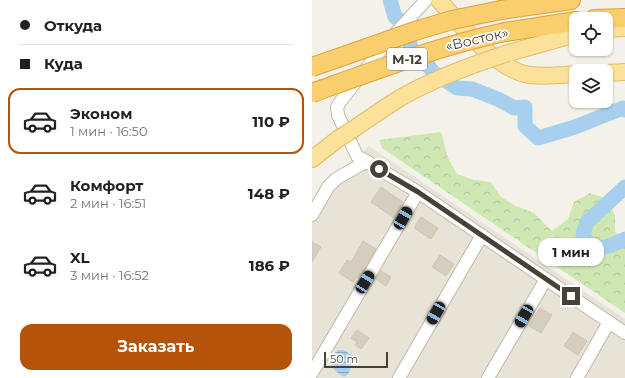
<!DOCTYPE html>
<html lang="ru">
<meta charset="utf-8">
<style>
:root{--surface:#fff;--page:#f6f6f6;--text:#202124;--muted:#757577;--line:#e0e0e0;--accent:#b45309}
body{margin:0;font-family:Montserrat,sans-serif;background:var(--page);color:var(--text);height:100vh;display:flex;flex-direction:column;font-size:15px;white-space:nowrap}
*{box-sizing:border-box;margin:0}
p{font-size:13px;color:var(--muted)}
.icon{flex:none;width:22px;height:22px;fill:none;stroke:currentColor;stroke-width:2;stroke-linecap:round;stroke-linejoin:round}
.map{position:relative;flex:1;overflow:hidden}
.drawer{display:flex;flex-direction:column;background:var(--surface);width:312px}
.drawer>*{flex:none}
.guide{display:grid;align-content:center;height:88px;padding:0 20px;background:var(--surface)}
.controls{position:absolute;left:257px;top:12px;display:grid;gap:8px}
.controls a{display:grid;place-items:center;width:44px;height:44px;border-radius:8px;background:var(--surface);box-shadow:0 1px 3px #0004;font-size:20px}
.scale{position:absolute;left:12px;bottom:10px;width:64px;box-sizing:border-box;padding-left:4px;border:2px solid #474137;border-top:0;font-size:11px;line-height:14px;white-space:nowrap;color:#474137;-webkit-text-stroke:3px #fff;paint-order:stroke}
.end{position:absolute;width:18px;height:18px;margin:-9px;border:5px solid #474137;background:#fff;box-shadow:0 0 0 2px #fff}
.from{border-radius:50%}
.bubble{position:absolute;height:28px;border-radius:12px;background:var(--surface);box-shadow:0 1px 3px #0004;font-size:13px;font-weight:700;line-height:28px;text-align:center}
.car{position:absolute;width:12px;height:24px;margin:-12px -6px;border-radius:5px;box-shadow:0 0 3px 1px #0007;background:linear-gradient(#222 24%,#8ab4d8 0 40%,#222 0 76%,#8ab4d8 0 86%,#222 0)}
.guide b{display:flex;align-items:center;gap:14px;height:38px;font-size:15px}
.guide b+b{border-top:1px solid var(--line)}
.guide i{width:10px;height:10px;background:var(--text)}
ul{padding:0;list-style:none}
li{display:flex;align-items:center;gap:12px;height:66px;margin:0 8px 6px;padding:0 12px;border:2px solid transparent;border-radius:12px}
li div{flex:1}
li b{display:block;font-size:15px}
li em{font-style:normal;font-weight:700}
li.active{border-color:var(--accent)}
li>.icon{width:36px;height:36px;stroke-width:1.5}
.action{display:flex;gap:8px;margin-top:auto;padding:8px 20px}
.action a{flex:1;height:46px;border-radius:12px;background:var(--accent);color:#fff;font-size:16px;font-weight:700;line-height:46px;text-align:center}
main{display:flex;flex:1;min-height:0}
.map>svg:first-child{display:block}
</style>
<main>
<section class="drawer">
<div class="guide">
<b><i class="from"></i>Откуда</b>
<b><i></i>Куда</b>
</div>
<ul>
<li class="active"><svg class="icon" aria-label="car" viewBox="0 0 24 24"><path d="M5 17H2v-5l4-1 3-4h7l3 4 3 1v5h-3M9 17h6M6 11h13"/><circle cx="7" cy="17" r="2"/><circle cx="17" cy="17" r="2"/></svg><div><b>Эконом</b><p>1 мин · 16:50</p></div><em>110 ₽</em></li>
<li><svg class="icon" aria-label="car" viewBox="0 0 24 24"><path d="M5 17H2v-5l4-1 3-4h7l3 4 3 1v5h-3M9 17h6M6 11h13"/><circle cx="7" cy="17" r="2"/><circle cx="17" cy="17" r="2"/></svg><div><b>Комфорт</b><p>2 мин · 16:51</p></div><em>148 ₽</em></li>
<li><svg class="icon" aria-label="car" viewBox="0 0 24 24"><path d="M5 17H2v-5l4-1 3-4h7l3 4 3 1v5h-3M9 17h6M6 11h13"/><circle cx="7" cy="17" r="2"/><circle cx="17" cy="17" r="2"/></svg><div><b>XL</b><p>3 мин · 16:52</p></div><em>186 ₽</em></li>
</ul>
<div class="action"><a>Заказать</a></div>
</section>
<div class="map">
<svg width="313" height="378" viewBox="0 0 313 378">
<defs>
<pattern id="forest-crowns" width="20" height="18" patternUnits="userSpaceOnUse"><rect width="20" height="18" fill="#cfe7b3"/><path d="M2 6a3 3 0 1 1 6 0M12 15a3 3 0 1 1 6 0" fill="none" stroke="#b3c79b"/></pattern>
<pattern id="water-rules" width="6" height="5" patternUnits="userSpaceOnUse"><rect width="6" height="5" fill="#a7d0ef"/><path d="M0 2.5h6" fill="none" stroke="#8aaac2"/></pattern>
</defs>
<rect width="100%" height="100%" fill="#f4f1e9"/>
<!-- residential -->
<path fill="#e8e3d7" d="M 57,146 L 313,319 L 313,378 L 0,378 L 0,205 L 14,182 Z"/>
<!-- forest -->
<path fill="url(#forest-crowns)" d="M 129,132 L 136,158 L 145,174 L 162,180 L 179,182 L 189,197 L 204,206 L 222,213 L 240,231 L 256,219 L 262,202 L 278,193 L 295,199 L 303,215 L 303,231 L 313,246 L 313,313 L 70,148 L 67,140 Z"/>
<!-- water -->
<path fill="url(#water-rules)" d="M 26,350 L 31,350 L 46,358 L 39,362 L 38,371 L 35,375 L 32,377 C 19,369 12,362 26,350 Z"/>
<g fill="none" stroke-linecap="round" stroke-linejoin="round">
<!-- river -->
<g stroke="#a7d0ef" stroke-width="15">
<path d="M 78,0 L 83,17 L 92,23 L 102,59 L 114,63 L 121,72 L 145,88 L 160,89 L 188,100 L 202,108 L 213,107 L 213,126 L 226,138 L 263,127 L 311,108 L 313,110"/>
<path d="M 313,187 L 275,222 L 271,234 C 281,256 296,247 313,239"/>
</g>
</g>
<!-- building -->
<g fill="#d5cdbe" stroke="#d0c5b2">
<path d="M 69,187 L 91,202 L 82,218 L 59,202 Z"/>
<path d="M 109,217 L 126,228 L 119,239 L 102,228 Z"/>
<path d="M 51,241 L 64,249 L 47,278 L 44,277 L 41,282 L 27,273 L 35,260 L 39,262 Z"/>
<path d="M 0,242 L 9,247 L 0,262 Z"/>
<path d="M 128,255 L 142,264 L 134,276 L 120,267 Z"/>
<path d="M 69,271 L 79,277 L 74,286 L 64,279 Z"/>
<path d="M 228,308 L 240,315 L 229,333 L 217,326 Z"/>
<path d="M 45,330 L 57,338 L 49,349 L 43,345 L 45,342 L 39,338 Z"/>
<path d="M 261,332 L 275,341 L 266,355 L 252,346 Z"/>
</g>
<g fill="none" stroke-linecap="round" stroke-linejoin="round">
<defs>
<g id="minor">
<path d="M 114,0 L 72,46 L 28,102 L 25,107 L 26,115 L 45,156 L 106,192 L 313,333"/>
<path d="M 0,215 L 16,187 L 24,179 L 55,161"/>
<path d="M 0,373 L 106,192"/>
<path d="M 87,378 L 170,235"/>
<path d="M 176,378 L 234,279"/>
<path d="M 265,378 L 297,322"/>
</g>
<g id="major">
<path d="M 127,0 C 148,24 185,71 218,75 C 233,77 249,75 264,74"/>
<path d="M 294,29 L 313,28"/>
<path d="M 196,53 L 264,34"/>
<path d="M 294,73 L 313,72"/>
<path d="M 0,159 L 26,139"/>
</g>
<g id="highway">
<path d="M 189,10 L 259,0"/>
<path d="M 282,19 L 313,18"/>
<path d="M 193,32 L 264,21"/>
</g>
</defs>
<!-- minor casing -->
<use href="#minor" stroke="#bfb9ab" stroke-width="14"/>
<!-- major casing -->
<use href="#major" stroke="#e1bf69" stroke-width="18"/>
<!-- highway casing -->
<use href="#highway" stroke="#daa33d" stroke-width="20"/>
<!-- minor -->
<use href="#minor" stroke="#fff" stroke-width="12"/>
<!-- major -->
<use href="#major" stroke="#fce19a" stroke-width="16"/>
<!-- highway -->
<use href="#highway" stroke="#face6d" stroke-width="18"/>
<defs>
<path id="major-bridge" d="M 26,139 C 47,126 67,111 88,98 C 121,79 159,65 196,53"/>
<g id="highway-bridge">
<path d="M 0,67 L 103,31 L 140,20 L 189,10"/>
<path d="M 0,93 C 64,70 127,46 193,32"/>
</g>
</defs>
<!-- major-bridge casing -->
<use href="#major-bridge" stroke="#e1bf69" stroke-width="18" stroke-linecap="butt"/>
<!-- highway-bridge casing -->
<use href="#highway-bridge" stroke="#daa33d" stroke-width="20" stroke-linecap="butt"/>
<!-- major-bridge -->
<use href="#major-bridge" stroke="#fce19a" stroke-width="16"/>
<!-- highway-bridge -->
<use href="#highway-bridge" stroke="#face6d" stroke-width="18"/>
</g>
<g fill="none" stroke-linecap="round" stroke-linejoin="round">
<!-- route -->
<path stroke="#474137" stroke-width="5" d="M 67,169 L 106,192 L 259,296"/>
</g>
<g text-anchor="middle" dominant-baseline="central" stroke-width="3.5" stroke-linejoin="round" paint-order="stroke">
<!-- shield labels -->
<rect fill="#fff" stroke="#7e7a73" stroke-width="1" x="75" y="48" width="40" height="22" rx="3"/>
<g font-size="13" font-weight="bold" fill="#474137">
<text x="95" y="59">М-12</text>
</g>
<!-- street labels -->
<g font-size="14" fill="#474137" stroke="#fff">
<text transform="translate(165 39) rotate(-13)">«Восток»</text>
</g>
</g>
</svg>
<div class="controls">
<a><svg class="icon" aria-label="locate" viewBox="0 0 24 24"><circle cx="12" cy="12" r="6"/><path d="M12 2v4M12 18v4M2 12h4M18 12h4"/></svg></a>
<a><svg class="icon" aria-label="layers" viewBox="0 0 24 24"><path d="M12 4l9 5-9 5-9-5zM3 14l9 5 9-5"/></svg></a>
</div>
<div class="scale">50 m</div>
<i class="end from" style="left:67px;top:169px"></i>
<i class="end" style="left:259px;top:296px"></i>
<div class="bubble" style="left:226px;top:238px;width:66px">1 мин</div>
<i class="car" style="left:91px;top:218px;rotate:30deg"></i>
<i class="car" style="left:53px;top:282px;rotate:31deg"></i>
<i class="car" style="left:124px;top:313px;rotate:210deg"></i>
<i class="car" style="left:212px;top:316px;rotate:210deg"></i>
</div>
</main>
